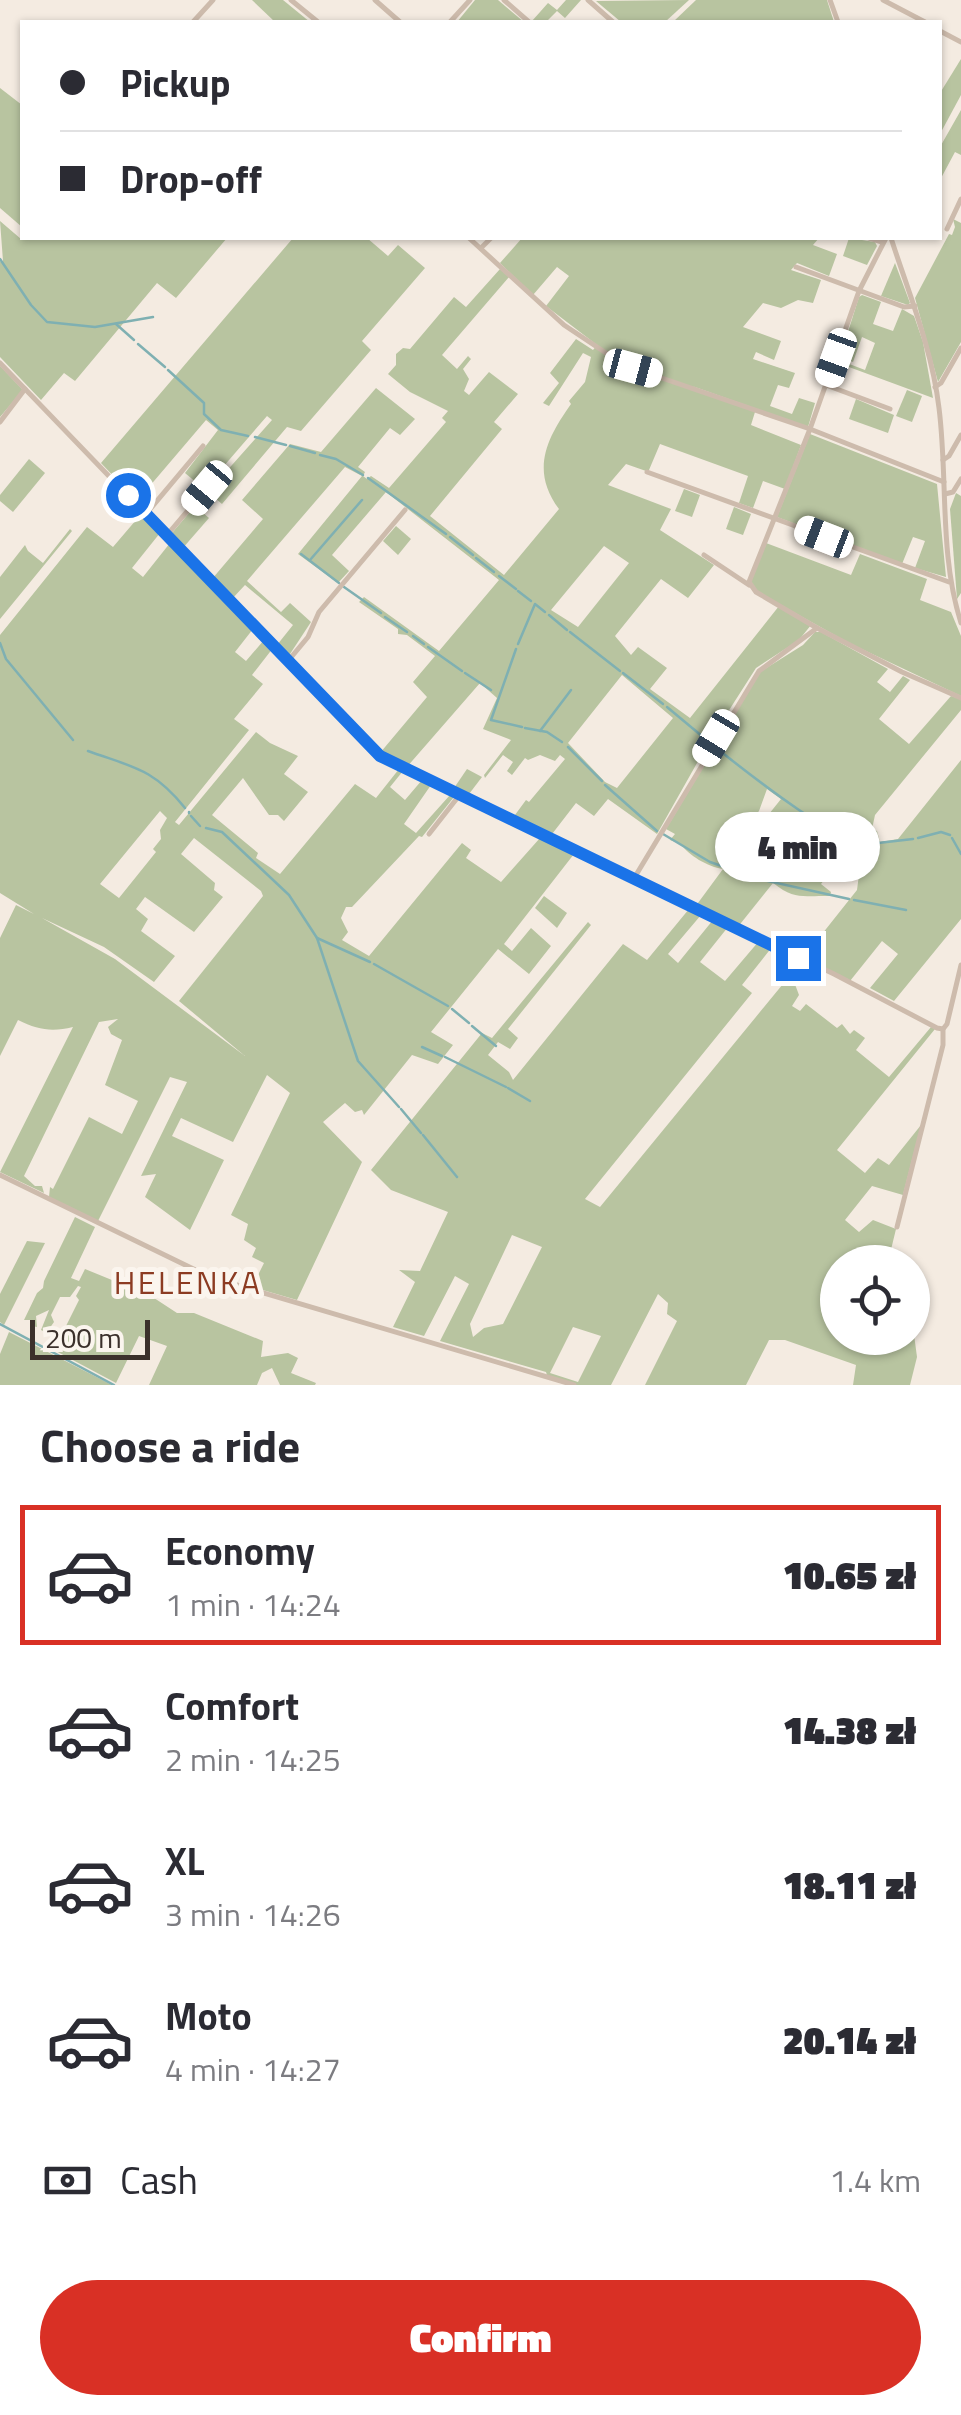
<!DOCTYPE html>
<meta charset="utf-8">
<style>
:root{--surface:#fff;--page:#f7f7f7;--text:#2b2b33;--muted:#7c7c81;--line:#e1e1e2;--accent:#d93025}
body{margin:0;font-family:"Titillium Web",sans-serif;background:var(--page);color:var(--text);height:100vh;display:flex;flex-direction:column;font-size:38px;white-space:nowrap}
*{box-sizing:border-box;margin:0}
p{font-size:32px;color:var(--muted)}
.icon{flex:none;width:55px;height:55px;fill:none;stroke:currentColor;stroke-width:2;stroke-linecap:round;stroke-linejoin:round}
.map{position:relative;height:1385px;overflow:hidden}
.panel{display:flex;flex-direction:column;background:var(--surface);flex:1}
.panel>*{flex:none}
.hud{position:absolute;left:20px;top:20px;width:922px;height:220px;border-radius:0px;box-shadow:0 2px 8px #0004;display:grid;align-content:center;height:220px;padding:0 40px;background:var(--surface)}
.tools{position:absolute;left:820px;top:1245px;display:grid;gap:20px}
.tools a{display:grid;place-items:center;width:110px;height:110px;border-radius:50%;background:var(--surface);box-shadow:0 2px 8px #0004;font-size:50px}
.scale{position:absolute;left:30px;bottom:25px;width:120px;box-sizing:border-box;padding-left:10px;border:5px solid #3b302b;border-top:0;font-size:28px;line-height:35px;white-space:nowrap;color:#3b302b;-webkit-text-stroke:8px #fbf5ee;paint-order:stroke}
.end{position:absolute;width:45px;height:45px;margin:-22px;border:12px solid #1a73e8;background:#fff;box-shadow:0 0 0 5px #fff}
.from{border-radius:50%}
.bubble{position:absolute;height:70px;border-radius:35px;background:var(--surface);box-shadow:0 2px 8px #0004;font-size:32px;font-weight:800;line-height:70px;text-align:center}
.car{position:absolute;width:30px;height:60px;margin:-30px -15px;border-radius:12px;box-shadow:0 0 8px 2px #0007;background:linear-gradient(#fff 24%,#345 0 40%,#fff 0 76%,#345 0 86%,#fff 0)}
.hud b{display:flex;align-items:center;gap:35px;height:95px;font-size:38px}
.hud b+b{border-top:2px solid var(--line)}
.hud i{width:25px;height:25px;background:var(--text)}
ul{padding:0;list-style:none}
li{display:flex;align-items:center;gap:30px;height:140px;margin:0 20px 15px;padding:0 20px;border:5px solid transparent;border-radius:0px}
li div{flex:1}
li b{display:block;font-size:38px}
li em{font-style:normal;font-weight:800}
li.on{border-color:var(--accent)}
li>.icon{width:90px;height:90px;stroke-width:1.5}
h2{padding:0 40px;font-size:45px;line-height:120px}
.pay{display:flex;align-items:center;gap:25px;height:110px;padding:0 40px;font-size:38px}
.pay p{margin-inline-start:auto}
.action{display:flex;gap:20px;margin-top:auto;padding:20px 40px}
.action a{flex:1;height:115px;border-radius:60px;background:var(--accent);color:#fff;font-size:40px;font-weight:800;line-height:115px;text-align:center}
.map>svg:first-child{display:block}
</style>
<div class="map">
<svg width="961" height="1385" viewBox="0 0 961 1385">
<rect width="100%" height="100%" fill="#f4ebe1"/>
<!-- green -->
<g fill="#b8c4a0" fill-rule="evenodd">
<path d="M 252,0 L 283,0 L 310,22 L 275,22 Z"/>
<path d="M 475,0 L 498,0 L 524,22 L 457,22 Z"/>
<path d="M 566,0 L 581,0 L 565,18 L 557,11 L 546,22 L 532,21 L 548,3 L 557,10 Z"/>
<path d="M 689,0 L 665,22 L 621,22 L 596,1 Z"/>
<path d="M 696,0 L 827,0 L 834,22 L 673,22 Z"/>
<path d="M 961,59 L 961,95 L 940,134 L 940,93 Z"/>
<path d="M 0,88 L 22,105 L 22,227 L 0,208 Z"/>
<path d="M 961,110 L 961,155 L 955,152 L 940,180 L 940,147 Z"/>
<path d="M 953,219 L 961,223 L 961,342 L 938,382 L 915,298 L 949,234 L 952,235 L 955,227 Z"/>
<path d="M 0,221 L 21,239 L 227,238 L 176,298 L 157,283 L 75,381 L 64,373 L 41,400 L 0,357 L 0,262 L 3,261 Z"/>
<path d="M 293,238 L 367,238 L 388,256 L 398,245 L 425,268 L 362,341 L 371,350 L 301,431 L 287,427 L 222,504 L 208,492 L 272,420 L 267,416 L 204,489 L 185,473 L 218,430 L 206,420 L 137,501 L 101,463 Z"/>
<path d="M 522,238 L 819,238 L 813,245 L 837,254 L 829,276 L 797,263 L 791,270 L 821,280 L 813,303 L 798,300 L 781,308 L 763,303 L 743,327 L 781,341 L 774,360 L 756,352 L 753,359 L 795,373 L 789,388 L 778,385 L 770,406 L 792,414 L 799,398 L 815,403 L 808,427 L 692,386 L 755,412 L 751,425 L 801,445 L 785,489 L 763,481 L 753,508 L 739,503 L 748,476 L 660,444 L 649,470 L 646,471 L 626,464 L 608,485 L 671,509 L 660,530 L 714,565 L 688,598 L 661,579 L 615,636 L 631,655 L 638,647 L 667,668 L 650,689 L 690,718 L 779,606 L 811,625 L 799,640 L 756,668 L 710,740 L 657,834 L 608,799 L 594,816 L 576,803 L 549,838 L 512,819 L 526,800 L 529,802 L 565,759 L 560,755 L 555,761 L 540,755 L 528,760 L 525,758 L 512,775 L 507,771 L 513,762 L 503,755 L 485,778 L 484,775 L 511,740 L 483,729 L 497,698 L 480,683 L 406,768 L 380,753 L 427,697 L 413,682 L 435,656 L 407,635 L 398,634 L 398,629 L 359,602 L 364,597 L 439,651 L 499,580 L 386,492 L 332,555 L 349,571 L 338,583 L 298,554 L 362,476 L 345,467 L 247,581 L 281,612 L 290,603 L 311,622 L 290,654 L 286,654 L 277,645 L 293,625 L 245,585 L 231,600 L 212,579 L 263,519 L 242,500 L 290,444 L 321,452 L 376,388 L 415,419 L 400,435 L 390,428 L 358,467 L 365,472 L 363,476 L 367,479 L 371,476 L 389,488 L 446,422 L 442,418 L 448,411 L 410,392 L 388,374 L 396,365 L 396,354 L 403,348 L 410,349 L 454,297 L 466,307 L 500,269 L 509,277 L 442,355 L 457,369 L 468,356 L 471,359 L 463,369 L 469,379 L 464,391 L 469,395 L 489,372 L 518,394 L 494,422 L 502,429 L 430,516 L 504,575 L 559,509 C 530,470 547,438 571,404 L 569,401 L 585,382 L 591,357 L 583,353 L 549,406 L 543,403 L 559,383 L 550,373 L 576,339 L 593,350 L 597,345 L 546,306 L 569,276 L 557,267 L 533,295 L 500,263 ZM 604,546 L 629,563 L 578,627 L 551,610 ZM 622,675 L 673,718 L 617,788 L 605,782 L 568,743 Z"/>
<path d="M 849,238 L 875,242 L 877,246 L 867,265 L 843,256 Z"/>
<path d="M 895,263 L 910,303 L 908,305 L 881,296 Z"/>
<path d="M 862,295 L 881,302 L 873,324 L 893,331 L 902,309 L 914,316 L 923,342 L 933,398 L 838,363 L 839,360 L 865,370 L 875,343 L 862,337 L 853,362 L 840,357 L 859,297 Z"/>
<path d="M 0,366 L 23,390 L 0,417 Z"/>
<path d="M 907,390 L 922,396 L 912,422 L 896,416 Z"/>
<path d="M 856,399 L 894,415 L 888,433 L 849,419 Z"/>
<path d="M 810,434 L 937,484 L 946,577 L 915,568 L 925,541 L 913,537 L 902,564 L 777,517 Z"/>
<path d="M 29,459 L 45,473 L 13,512 L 0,501 L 0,495 Z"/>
<path d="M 684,489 L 700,495 L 692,517 L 675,511 Z"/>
<path d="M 956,493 L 961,496 L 961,593 L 957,599 L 950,509 Z"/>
<path d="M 195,506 L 209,518 L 182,549 L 172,533 Z"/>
<path d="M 734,507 L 751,514 L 743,535 L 726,529 Z"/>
<path d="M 142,513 L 160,533 L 132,568 L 143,577 L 170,543 L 253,629 L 235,652 L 246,661 L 264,640 L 273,648 L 252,675 L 263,684 L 234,719 L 249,730 L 175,822 L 179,825 L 256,732 L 270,743 L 298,756 L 284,774 L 308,792 L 284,821 L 278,815 L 269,815 L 243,778 L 212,815 L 258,853 L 256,858 L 280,874 L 355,784 L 376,798 L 399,769 L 403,771 L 390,787 L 405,800 L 422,780 L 431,785 L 404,824 L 416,833 L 450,795 L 454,797 L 422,837 L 419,836 L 352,907 L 346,907 L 341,918 L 348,932 L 342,940 L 369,956 L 462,843 L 471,850 L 466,858 L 501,882 L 540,838 L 574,854 L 504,944 L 512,951 L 531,928 L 551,946 L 529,974 L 498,949 L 431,1032 L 453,1045 L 438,1064 L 412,1055 L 364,1115 L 362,1110 L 355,1112 L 345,1103 L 323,1122 L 362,1162 L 297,1300 L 252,1287 L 264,1263 L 252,1257 L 256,1248 L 244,1240 L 248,1224 L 231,1215 L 290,1093 L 267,1075 L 233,1142 L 181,1118 L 172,1136 L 224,1160 L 190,1230 L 145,1197 L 156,1174 L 141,1176 L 187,1082 L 170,1077 L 98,1221 L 49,1197 L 50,1187 L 53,1189 L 89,1117 L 122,1134 L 138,1101 L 105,1085 L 122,1040 L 111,1034 L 108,1027 L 118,1019 L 99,1022 L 24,1176 L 35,1186 L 42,1186 L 44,1193 L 0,1172 L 73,1027 C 52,1032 38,1030 18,1020 L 0,1056 L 0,938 L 16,905 L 34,914 L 0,893 L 0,635 L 87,527 L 113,547 ZM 160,811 L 167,818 L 160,830 L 161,839 L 153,849 L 156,852 L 119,898 L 100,884 ZM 194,838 L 261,891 L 263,896 L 179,1001 L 245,1056 L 115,959 L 42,918 L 104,947 L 154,982 L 175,956 L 141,931 L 148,919 L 136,909 L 145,897 L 194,932 L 223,897 L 214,890 L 215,883 L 181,854 Z"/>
<path d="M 396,526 L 411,539 L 398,555 L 383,541 Z"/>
<path d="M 70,529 L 72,531 L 0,619 L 0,577 L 25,545 L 28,551 L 43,563 Z"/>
<path d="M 766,543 L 851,575 L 860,554 L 927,579 L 920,600 L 951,612 L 961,636 L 961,696 L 849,643 L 754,590 L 751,582 Z"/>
<path d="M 815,632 L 821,632 L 888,669 L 877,682 L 890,692 L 903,676 L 910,680 L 879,719 L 909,744 L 951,696 L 961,699 L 961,710 L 875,815 L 872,829 L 877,831 L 880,842 L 898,839 L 961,760 L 961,919 L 894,1001 L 870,988 L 898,954 L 882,941 L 850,981 L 803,958 L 857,890 L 860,867 L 851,860 L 839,861 L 821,884 L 831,892 L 830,896 C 804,895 796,901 773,883 L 737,928 L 695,907 L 723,869 C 708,867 688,855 681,844 L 670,840 L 675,834 L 666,829 L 760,672 L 803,645 ZM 767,789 L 781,799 L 732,860 L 724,854 L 759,811 Z"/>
<path d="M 467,769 L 482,777 L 466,798 L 452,791 Z"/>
<path d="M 544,896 L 567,913 L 557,928 L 535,908 Z"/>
<path d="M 689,909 L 701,915 L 668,954 L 678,963 L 713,920 L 728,927 L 700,962 L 725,981 L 759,941 L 772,947 L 742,985 L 752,993 L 585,1199 L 600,1207 L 801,962 L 793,979 L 799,995 L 792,1006 L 800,1011 L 806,1004 L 837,1028 L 842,1024 L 850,1034 L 854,1030 L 865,1038 L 856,1050 L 889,1077 L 931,1027 L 935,1029 L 837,1150 L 865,1173 L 878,1158 L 889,1165 L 921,1125 L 903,1195 L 872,1186 L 845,1220 L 859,1232 L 873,1220 L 896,1229 L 888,1262 L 838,1262 L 838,1338 L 912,1338 L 913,1327 L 917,1357 L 910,1385 L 853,1385 L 856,1365 L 785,1340 L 769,1340 L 746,1385 L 645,1385 L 677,1321 L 667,1314 L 668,1303 L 658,1294 L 611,1385 L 576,1385 L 547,1375 L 546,1372 L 440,1341 L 469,1284 L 455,1276 L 424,1336 L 393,1327 L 415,1282 L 399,1270 L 420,1271 L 448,1212 L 391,1190 L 371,1170 L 482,1033 L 492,1038 L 588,922 L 591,925 L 508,1029 L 518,1038 L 510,1049 L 498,1042 L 488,1055 L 509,1072 L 513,1080 L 623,944 L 647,960 ZM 512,1235 L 542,1247 L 503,1324 L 484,1328 L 473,1337 L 470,1324 ZM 573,1327 L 601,1336 L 578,1382 L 550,1373 Z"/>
<path d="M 75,1217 L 95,1227 L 71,1278 L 79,1281 L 85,1269 L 151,1296 L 177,1313 L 194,1313 L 263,1341 L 261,1357 L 288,1353 L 298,1358 L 291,1373 L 316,1383 L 315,1385 L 280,1385 L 272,1368 L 262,1373 L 257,1385 L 149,1385 L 167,1346 L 139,1336 L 116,1383 L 54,1350 L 79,1300 L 76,1296 L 81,1287 L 78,1286 L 70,1297 L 60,1297 L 51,1315 L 54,1322 L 49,1329 L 52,1335 L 41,1330 L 49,1310 L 36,1316 L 37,1327 L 31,1326 L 32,1320 L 24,1320 L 37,1293 L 43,1288 L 44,1281 Z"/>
<path d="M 27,1241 L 45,1243 L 4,1325 L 0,1322 L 0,1294 Z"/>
<path d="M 9,1332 L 112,1385 L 0,1385 L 0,1354 Z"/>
</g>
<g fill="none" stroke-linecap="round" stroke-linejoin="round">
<!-- stream -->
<g stroke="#7fb0b2" stroke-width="2.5">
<path d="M 0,259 L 31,305 L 47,322 L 95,327 L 153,317"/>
<path d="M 116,324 L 134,340"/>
<path d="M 138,344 L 165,367"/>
<path d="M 168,370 L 204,403 L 204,414 L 221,430 L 248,436"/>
<path d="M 255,437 L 286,445"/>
<path d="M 290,446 L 315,453"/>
<path d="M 320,455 L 336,459 L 363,475"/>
<path d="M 368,478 L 446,534"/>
<path d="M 450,537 L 473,555"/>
<path d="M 301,554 L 339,583"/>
<path d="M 476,558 L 494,572"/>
<path d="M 310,560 L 362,500"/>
<path d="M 499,576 L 516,589"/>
<path d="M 344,587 L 381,613"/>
<path d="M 518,591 L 531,601"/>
<path d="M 549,615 L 567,630"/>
<path d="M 385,617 L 407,632"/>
<path d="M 570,632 L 620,671"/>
<path d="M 413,636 L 424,644"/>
<path d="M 0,643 L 6,659 L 73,740"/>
<path d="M 518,644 L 535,604 L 545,612"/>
<path d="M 428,647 L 462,671"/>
<path d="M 516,649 L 491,720 L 522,727"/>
<path d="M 465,673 L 491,690"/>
<path d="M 623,673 L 663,704"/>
<path d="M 667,707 L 709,742"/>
<path d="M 525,728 L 547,732 L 562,742"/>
<path d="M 540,731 L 571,690"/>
<path d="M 568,747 L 602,781"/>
<path d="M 715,747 C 743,769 840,848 873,844"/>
<path d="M 88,751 C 132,767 153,768 185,808"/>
<path d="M 605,785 L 657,831"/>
<path d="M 189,812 L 189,813"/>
<path d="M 191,816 L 200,826"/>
<path d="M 206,828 L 222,832 L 289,895 L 317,938 L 358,1061 L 399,1107"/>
<path d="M 663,834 L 710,862 L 759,879 L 849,899"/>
<path d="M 918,838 L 941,832 L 950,835"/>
<path d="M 952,838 L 961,854"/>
<path d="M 878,843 L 913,839"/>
<path d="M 854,900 L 906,910"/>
<path d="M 317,938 L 370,962"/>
<path d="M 374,964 L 448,1006"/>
<path d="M 452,1009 L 469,1023"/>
<path d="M 472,1026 L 496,1046"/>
<path d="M 422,1047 L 442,1056"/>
<path d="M 445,1057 L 506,1087"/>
<path d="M 508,1088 L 530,1101"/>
<path d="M 401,1109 L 421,1133"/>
<path d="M 423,1135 L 457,1177"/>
<path d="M 0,1324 L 114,1385"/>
</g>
<!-- minor -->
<g stroke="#cdbbac" stroke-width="5">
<path d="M 291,0 L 318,22"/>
<path d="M 375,0 L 400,22"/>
<path d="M 504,0 L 529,22"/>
<path d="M 588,0 L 613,22"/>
<path d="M 830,0 L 838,22"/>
<path d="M 883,0 L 925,22"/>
<path d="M 193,22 L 213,0"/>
<path d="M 450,22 L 470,0"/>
<path d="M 940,31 L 961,42"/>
<path d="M 947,229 L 961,199"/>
<path d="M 469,238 L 564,325 L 624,365 L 810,429 L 944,482"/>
<path d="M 869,238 L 882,242"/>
<path d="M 891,238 C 909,294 932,349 939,408 C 948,479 939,554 961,623"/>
<path d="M 481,248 L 491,238"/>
<path d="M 796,267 L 904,307 L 915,306"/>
<path d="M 0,363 L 365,742 L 386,760 L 834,974 L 937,1028 L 943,1029 L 947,1024 L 961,965"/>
<path d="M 826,385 L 890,409"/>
<path d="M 935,387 L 941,383 L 961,348"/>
<path d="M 0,422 L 25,389"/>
<path d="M 943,460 L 949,456 L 961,435"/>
<path d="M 647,472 L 949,582"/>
<path d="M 945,494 L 953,492 L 961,479"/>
<path d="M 146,514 L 203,446"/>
<path d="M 167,535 L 207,488"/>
<path d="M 704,555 L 749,585"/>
<path d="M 817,628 L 756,592 L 749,582 L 810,429 L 859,291 L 886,238"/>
<path d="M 288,661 L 308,637 L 319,612 L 405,510"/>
<path d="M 429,834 L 458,797"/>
<path d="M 633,880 L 759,671 L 817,628 L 902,672 L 961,698"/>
<path d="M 0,1175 L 210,1277 L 574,1385"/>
<path d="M 897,1227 L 943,1045 L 943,1029"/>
</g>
</g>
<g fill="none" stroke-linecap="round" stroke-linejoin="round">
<!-- route -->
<path stroke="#1a73e8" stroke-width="12" d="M 128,495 L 380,756 L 798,958"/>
</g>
<g text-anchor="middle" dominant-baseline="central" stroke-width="10" stroke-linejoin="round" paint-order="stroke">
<!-- quarter labels -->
<g font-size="32" letter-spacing="2.5" fill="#8c3b22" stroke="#fbf5ee">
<text x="188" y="1282">HELENKA</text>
</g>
</g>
</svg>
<div class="tools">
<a><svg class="icon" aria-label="locate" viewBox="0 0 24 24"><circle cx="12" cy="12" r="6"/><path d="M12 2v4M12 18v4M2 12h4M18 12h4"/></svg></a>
</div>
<div class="scale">200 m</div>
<i class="end from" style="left:128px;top:495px"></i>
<i class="end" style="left:798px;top:958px"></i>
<div class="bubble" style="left:715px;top:812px;width:165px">4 min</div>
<i class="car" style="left:836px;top:358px;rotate:200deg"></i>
<i class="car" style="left:633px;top:368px;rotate:105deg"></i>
<i class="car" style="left:207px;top:488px;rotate:220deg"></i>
<i class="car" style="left:824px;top:537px;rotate:291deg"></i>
<i class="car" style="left:716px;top:738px;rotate:211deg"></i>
<div class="hud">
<b><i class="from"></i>Pickup</b>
<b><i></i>Drop-off</b>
</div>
</div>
<section class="panel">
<h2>Choose a ride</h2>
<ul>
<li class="on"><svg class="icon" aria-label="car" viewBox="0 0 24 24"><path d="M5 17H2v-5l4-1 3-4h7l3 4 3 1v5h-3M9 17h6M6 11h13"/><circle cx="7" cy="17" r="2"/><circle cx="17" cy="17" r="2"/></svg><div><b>Economy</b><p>1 min · 14:24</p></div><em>10.65 zł</em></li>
<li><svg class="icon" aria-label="car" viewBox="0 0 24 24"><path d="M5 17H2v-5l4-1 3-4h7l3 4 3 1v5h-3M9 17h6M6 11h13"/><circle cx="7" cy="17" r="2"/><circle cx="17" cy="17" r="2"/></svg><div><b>Comfort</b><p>2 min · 14:25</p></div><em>14.38 zł</em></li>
<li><svg class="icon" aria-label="car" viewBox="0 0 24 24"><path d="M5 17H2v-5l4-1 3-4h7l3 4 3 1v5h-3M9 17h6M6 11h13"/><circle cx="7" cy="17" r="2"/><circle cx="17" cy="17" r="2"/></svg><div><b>XL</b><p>3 min · 14:26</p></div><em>18.11 zł</em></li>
<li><svg class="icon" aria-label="car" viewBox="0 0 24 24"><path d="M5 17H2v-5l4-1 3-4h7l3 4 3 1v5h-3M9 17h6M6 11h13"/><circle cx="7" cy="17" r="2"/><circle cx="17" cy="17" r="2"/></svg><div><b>Moto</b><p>4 min · 14:27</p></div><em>20.14 zł</em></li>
</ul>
<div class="pay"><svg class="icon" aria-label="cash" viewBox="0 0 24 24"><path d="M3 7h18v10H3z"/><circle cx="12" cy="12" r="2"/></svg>Cash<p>1.4 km</p></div>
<div class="action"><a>Confirm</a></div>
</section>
